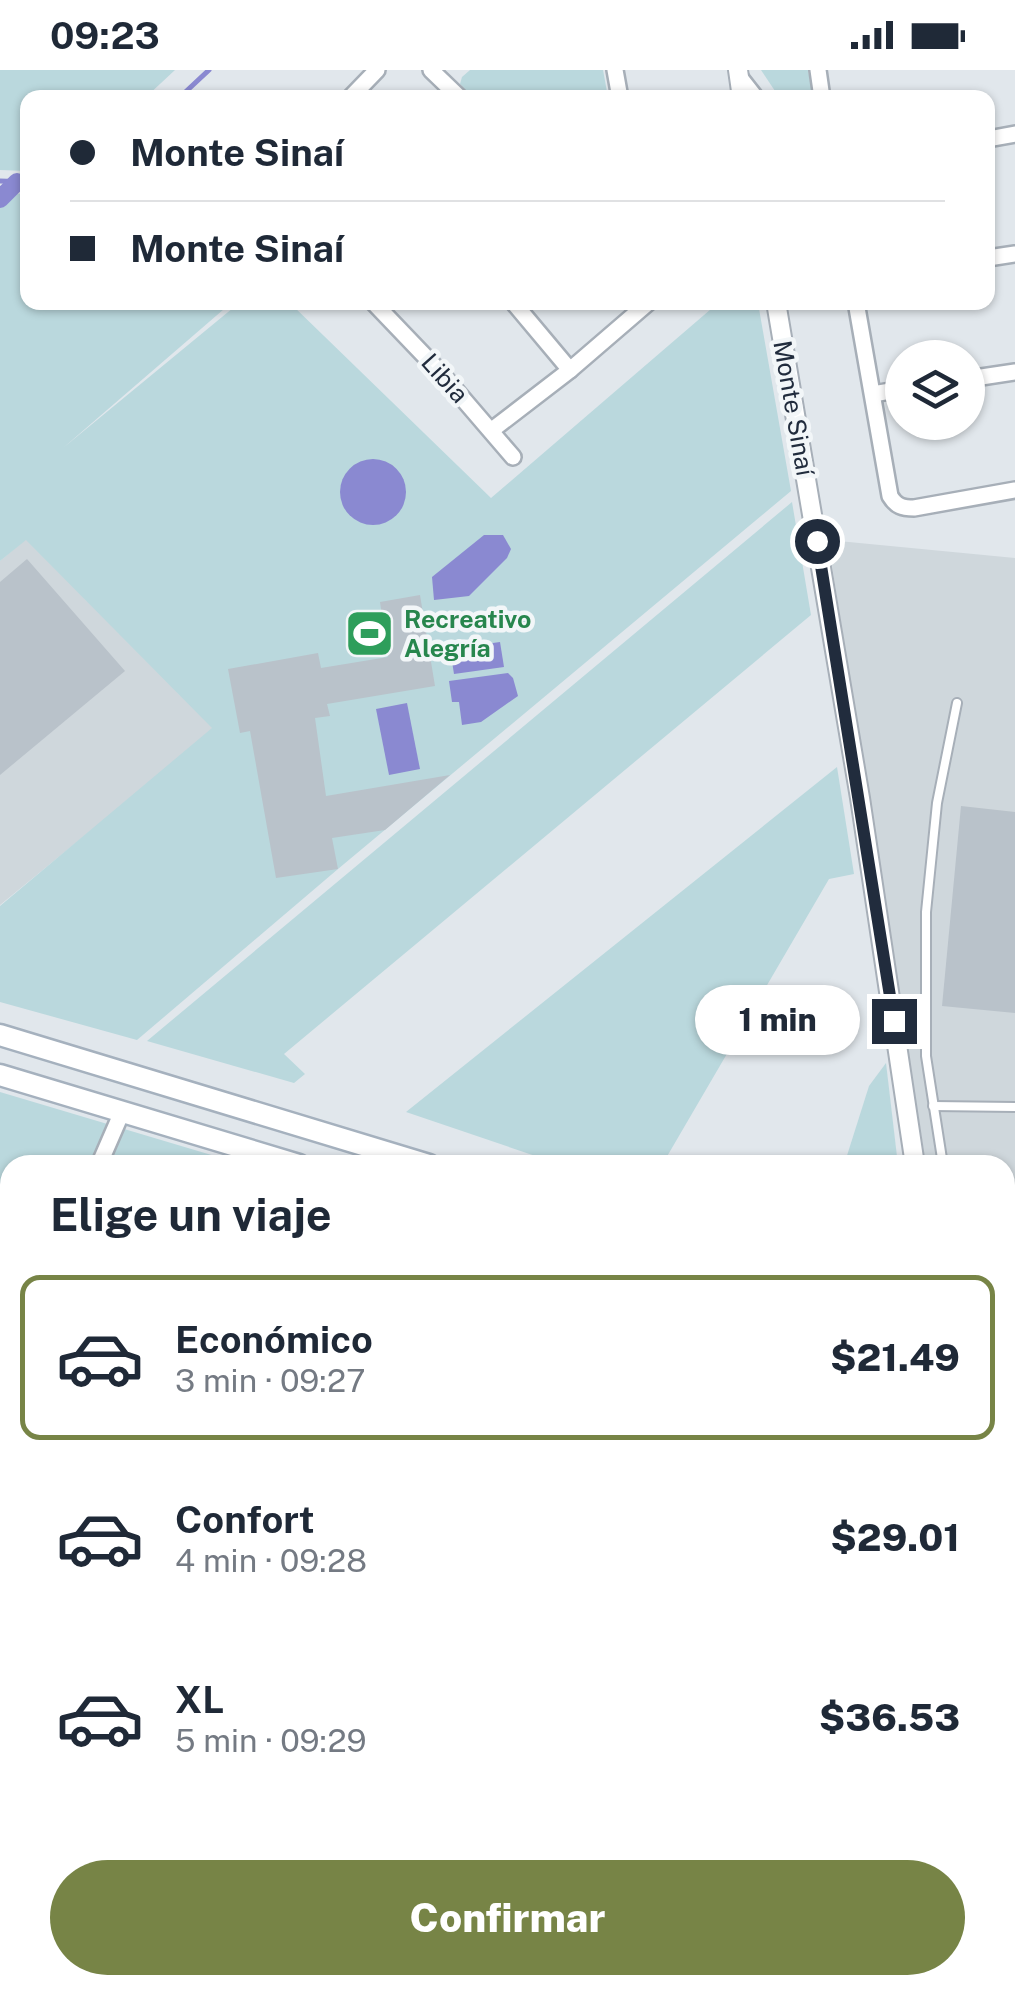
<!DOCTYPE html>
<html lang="es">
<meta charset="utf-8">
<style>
:root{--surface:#fff;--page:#f2f2f3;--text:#1f2937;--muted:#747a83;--line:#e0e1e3;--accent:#778446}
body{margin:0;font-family:"Public Sans",sans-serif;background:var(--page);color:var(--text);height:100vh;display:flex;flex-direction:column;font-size:38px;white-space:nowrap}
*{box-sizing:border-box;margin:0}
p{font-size:32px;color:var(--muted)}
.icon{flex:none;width:55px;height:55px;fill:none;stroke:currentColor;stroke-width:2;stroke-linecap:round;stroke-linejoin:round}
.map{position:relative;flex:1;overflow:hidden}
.drawer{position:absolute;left:0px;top:1085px;width:1015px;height:840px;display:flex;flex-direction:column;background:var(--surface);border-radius:30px 30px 0 0;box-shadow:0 2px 8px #0004}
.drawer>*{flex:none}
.hud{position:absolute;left:20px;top:20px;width:975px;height:220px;border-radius:20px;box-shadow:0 2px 8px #0004;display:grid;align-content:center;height:220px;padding:0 50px;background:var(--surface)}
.tools{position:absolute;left:885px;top:270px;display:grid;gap:20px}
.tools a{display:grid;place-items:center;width:100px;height:100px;border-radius:50%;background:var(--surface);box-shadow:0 2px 8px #0004;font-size:50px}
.end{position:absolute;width:45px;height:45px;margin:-22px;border:12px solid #212c3d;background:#fff;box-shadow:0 0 0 5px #fff}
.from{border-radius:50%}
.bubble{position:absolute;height:70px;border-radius:35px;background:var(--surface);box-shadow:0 2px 8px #0004;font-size:32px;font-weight:800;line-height:70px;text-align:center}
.hud b{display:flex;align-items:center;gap:35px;height:95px;font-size:38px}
.hud b+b{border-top:2px solid var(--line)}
.hud i{width:25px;height:25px;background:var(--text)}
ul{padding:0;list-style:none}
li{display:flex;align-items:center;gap:30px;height:165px;margin:0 20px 15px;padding:0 30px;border:5px solid transparent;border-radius:20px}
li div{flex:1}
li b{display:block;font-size:38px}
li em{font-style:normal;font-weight:800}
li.current{border-color:var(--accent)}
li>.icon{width:90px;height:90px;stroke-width:1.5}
h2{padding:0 50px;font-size:45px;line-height:120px}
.action{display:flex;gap:20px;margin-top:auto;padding:20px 50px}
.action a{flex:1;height:115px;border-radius:60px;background:var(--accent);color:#fff;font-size:40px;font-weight:800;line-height:115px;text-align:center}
.status{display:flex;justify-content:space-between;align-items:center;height:70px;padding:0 50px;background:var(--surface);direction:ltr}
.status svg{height:28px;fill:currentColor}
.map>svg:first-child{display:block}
</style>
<div class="status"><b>09:23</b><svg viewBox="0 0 49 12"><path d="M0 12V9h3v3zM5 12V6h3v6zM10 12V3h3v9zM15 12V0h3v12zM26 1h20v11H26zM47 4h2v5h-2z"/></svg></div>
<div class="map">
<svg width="1015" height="1925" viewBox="0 0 1015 1925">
<rect width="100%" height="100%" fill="#e1e7ec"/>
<!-- built -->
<g fill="#cfd7dc">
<path d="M 26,469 L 213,658 L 194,676 L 0,835 L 0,491 Z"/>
<path d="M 828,470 L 1015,488 L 1015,1228 L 1005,1225 L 1005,1095 L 926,1095 Z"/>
<path d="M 1013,1359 L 1015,1359 L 1015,1651 L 1005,1585 L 1005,1362 Z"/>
</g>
<!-- green -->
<g fill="#bad8dd">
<path d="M 0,0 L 175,0 L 146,27 L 28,28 L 27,101 L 0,100 Z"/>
<path d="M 470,0 L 603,0 L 608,27 L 472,27 L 460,14 L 462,7 Z"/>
<path d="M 761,0 L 808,0 L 813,27 L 779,27 Z"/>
<path d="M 0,123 L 27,124 L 28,232 L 231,233 L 63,378 L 239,233 L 290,233 L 491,428 L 718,233 L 758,233 L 791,421 L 338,799 L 137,970 L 0,932 L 0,836 L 212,658 L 26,470 L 0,491 Z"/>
<path d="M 792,432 L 811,545 L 284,984 L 305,1004 L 294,1013 L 147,971 Z"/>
<path d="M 837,697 L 854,804 L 829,809 L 662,1095 L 562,1095 L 406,1042 Z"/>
<path d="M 886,993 L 898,1095 L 844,1095 L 869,1016 Z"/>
<path d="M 0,1022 L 245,1095 L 10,1095 L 10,1915 L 138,1915 L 133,1925 L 0,1925 Z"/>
</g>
<!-- water -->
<g fill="#8a89d1">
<circle cx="373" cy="422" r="33"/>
<path d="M 484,465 L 503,465 L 511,479 L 507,488 L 469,526 L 434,530 L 432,507 Z"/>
<path d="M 500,572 L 504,597 L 454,604 L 450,579 Z"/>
<path d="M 508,603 L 513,608 L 518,626 L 481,652 L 462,655 L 459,632 L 452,632 L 449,611 Z"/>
<path d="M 407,633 L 420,699 L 389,705 L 376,639 Z"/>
</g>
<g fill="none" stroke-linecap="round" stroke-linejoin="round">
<!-- stream -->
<g stroke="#8a89d1" stroke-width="5">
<path d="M 179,28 L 209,0"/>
<path d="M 0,111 L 28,112"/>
<path d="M 171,1925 L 176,1915"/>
</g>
<!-- canal -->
<path stroke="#8a89d1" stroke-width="18" d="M 0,129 L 17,112"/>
</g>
<!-- building -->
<g fill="#b9c2ca">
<path d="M 27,489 L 125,601 L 0,705 L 0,512 Z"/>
<path d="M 420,525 L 435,616 L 327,634 L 330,646 L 315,648 L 326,726 L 450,705 L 385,760 L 332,768 L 338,799 L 276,808 L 250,661 L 240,663 L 228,599 L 318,583 L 321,598 L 388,587 L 380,532 Z"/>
<path d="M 961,736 L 1015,742 L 1015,943 L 942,936 Z"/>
</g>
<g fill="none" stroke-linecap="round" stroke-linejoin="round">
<defs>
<g id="service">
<path d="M 933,1036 L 1015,1037"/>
<path d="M 943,1095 L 926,986 L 926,842 L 937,733 L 957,633"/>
<path d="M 1005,1145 L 1015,1146"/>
<path d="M 1005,1634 L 1015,1632"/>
</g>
<g id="minor">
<path d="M 431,0 L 460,28"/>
<path d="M 615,0 L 620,28"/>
<path d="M 818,0 L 822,28"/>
<path d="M 738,5 L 756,28"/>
<path d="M 350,28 L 377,0"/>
<path d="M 988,69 L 1015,64"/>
<path d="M 988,188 L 1015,184"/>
<path d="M 373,232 L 440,302 L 513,387"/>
<path d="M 513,232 L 570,300"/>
<path d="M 856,232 L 890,426 C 896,436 902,438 914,438 L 1015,420"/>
<path d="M 968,309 L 1015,302"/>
<path d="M 873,324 L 902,319"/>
<path d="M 492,360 L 570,300 L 649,232"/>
<path d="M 99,1095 L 122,1042"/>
<path d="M 0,1318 L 10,1295"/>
<path d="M 1005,1782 L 1015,1780"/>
<path d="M 152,1925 L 157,1915"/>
<path d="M 209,1925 L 214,1915"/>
<path d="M 680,1925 L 689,1915"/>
<path d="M 978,1925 L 1015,1917"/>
</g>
<g id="tertiary">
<path d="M 738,0 L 742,28"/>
<path d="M 776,232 L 860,728 L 915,1095"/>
<path d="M 1005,1686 L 1015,1745"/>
</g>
<g id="secondary">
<path d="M 0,965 L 429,1095"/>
<path d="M 0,1005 L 299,1095"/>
<path d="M 1005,1265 L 1015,1268"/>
<path d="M 1005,1312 L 1015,1315"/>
</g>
</defs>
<!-- service casing -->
<use href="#service" stroke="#a7afb8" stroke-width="12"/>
<!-- minor casing -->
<use href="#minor" stroke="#a7afb8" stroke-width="20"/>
<!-- tertiary casing -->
<use href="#tertiary" stroke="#a7afb8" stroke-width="22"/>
<!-- secondary casing -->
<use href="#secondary" stroke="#a5b1be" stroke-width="25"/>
<!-- service -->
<use href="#service" stroke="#fff" stroke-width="8"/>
<!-- minor -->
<use href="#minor" stroke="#fff" stroke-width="15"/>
<!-- tertiary -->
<use href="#tertiary" stroke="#fff" stroke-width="18"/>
<!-- secondary -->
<use href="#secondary" stroke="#fff" stroke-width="20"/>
</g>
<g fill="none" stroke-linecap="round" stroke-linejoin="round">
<!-- route -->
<path stroke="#212c3d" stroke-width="12" d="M 817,471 L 894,951"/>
</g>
<!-- icons -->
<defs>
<symbol id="stadium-square" viewBox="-11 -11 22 22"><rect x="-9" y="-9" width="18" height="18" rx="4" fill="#2e9e5b" stroke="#f2f6f8"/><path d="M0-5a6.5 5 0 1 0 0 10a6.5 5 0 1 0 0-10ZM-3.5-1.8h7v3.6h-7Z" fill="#fff"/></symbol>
</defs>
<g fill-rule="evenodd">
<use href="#stadium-square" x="342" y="536" width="55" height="55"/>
</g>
<g text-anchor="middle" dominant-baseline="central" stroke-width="9" stroke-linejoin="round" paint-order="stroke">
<!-- street labels -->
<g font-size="25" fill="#212c3d" stroke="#f2f6f8">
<text transform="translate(445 308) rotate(48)">Libia</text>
<text transform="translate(794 338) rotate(80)">Monte Sinaí</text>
</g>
<!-- leisure labels -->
<g font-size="25" font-weight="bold" fill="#27864d" stroke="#f2f6f8" text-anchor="start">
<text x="404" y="549">Recreativo<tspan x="404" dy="29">Alegría</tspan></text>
</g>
</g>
</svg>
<div class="tools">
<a><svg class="icon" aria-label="layers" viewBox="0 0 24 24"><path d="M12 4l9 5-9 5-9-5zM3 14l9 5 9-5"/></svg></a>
</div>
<i class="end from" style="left:817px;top:471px"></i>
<i class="end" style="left:894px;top:951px"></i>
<div class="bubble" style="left:695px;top:915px;width:165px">1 min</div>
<div class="hud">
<b><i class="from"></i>Monte Sinaí</b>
<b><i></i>Monte Sinaí</b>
</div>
<section class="drawer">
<h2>Elige un viaje</h2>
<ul>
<li class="current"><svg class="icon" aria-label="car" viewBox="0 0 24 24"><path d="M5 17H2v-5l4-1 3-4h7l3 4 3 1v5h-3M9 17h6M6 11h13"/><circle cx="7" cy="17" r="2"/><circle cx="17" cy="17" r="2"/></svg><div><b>Económico</b><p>3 min · 09:27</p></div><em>$21.49</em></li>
<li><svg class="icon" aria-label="car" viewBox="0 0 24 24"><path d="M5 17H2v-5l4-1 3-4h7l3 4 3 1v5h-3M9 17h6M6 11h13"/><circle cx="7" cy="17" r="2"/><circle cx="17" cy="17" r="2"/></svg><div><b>Confort</b><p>4 min · 09:28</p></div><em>$29.01</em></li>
<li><svg class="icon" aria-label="car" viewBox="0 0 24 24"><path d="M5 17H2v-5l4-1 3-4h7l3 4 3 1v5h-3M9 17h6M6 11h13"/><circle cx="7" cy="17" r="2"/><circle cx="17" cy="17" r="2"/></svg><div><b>XL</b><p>5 min · 09:29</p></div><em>$36.53</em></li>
</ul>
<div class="action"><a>Confirmar</a></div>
</section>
</div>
